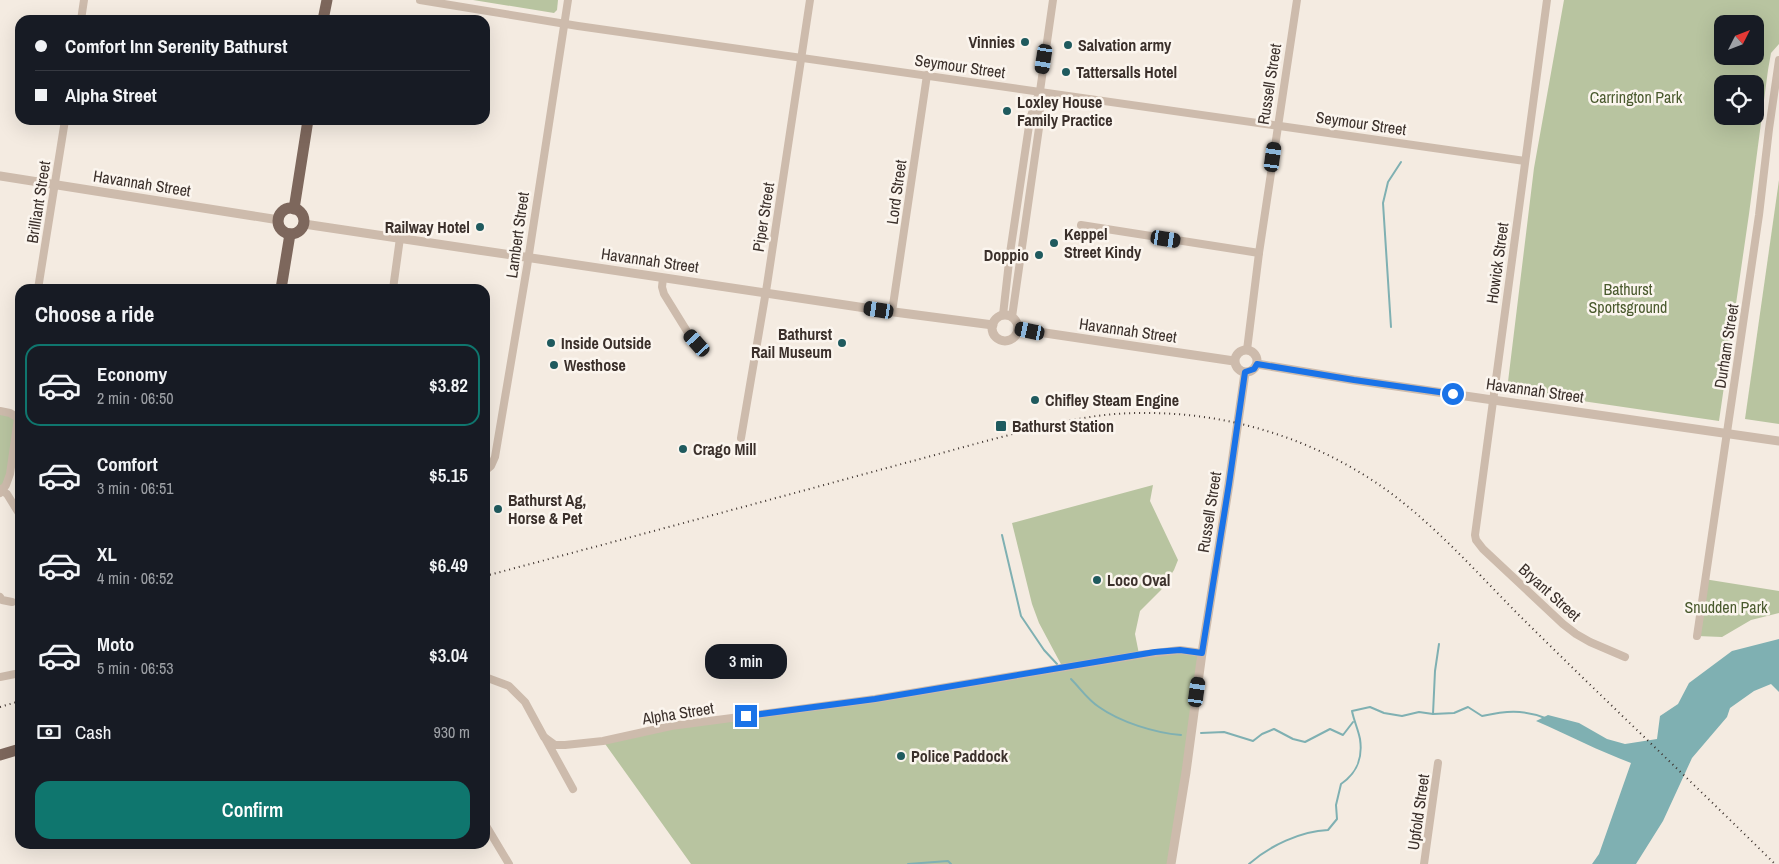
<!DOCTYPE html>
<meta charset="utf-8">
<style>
:root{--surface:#171b24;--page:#20242c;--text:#f1f3f6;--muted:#9ea1a6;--line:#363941;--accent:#0f766e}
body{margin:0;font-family:"Archivo Narrow",sans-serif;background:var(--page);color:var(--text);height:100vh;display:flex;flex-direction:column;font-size:19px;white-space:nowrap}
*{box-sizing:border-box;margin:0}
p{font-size:16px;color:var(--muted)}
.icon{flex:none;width:28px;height:28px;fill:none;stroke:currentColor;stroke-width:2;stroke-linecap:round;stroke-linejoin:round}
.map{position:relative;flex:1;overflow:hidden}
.details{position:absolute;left:15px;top:284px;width:475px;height:565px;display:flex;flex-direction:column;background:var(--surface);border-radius:15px;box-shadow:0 5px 20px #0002}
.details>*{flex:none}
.banner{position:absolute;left:15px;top:15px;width:475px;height:110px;border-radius:15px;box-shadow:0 5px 20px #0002;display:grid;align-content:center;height:110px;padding:0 20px;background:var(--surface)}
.needle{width:32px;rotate:48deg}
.controls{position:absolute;left:1714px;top:15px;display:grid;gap:10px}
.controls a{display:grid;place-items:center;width:50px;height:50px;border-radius:10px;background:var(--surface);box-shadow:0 5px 20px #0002;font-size:25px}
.end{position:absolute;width:22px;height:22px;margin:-11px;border:6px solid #1a73e8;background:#fff;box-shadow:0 0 0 2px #fff}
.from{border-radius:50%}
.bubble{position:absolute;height:35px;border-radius:15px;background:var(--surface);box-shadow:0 5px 20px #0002;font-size:16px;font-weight:600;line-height:35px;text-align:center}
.car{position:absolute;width:15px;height:30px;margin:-15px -8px;border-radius:6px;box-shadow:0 0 4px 1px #0007;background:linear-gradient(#222 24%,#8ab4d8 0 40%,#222 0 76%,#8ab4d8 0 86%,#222 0)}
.banner b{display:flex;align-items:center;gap:18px;height:48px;font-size:19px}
.banner b+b{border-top:1px solid var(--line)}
.banner i{width:12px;height:12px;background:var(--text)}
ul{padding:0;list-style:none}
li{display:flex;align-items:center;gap:15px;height:82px;margin:0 10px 8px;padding:0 10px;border:2px solid transparent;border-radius:15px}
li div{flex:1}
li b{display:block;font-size:19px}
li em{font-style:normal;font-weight:600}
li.active{border-color:var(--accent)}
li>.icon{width:45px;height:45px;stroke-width:1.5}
h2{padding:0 20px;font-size:22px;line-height:60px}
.pay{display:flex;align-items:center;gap:12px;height:55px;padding:0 20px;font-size:19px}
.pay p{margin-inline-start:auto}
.action{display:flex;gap:10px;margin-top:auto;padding:10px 20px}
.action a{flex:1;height:58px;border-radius:15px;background:var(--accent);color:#fff;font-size:20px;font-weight:600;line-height:58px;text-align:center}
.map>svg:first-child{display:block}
</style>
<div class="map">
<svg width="1779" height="864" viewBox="0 0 1779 864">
<rect width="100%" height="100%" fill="#f4ebe1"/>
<!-- green -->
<g fill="#b8c4a0" fill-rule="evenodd">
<path d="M 473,0 L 558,0 L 557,10 L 554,13 Z"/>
<path d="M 1564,0 L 1779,0 L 1779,44 L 1771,53 L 1768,70 L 1749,214 L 1719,421 L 1507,390 L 1534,168 ZM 1722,24 L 1755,24 L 1755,56 L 1722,56 ZM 1722,84 L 1755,84 L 1755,116 L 1722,116 Z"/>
<path d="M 1779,180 L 1779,424 L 1745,419 Z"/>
<path d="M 0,411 L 18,418 L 10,474 L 0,489 Z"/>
<path d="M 1153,485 L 1150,501 L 1178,560 L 1174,570 L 1161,590 L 1140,611 L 1135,634 L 1139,654 L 1202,653 L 1171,864 L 691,864 L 603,741 L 671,726 L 1063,668 L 1039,623 L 1032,604 L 1012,523 Z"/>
<path d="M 1704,579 L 1779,591 L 1779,613 L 1751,620 L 1722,637 L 1697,636 Z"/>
</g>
<!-- water -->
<path fill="#7fb0b2" d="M 1779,639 L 1779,692 L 1771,684 L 1754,691 L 1730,708 L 1727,717 L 1692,758 L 1663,821 L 1636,864 L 1592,864 L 1599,854 L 1631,763 C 1599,751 1568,735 1536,721 L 1548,715 L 1579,723 L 1607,739 L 1625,744 L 1657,739 L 1660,716 L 1678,704 L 1689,683 L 1732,651 Z"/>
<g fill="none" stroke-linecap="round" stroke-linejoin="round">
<!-- stream -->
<g stroke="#7fb0b2" stroke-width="2">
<path d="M 1391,327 L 1383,203 L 1388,182 L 1401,162"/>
<path d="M 1002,535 L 1021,616 L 1044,650 L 1057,664"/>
<path d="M 1071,679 C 1080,688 1088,700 1099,707 C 1120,722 1155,733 1181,735"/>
<path d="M 1433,714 L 1435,671 L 1439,644"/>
<path d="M 1201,733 L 1224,732 L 1253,741 L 1262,734 L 1274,729 L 1293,739 L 1305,742 L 1330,729 L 1343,735 L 1353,722"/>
<path d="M 908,864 L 948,861 L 951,864"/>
<path d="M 1249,864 C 1269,846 1301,831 1328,830 L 1337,819 L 1336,805 L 1341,784 C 1357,773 1363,759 1360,739 C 1358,729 1354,721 1352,711 L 1370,707 L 1384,713 L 1402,716 L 1419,712 L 1433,714 L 1454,713 L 1468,707 L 1482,716 C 1505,711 1522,709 1545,718"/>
</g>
<!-- minor -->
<g stroke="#cdbbac" stroke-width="8">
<path d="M 420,0 L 578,26 L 1525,161"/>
<path d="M 1547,0 L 1475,535 L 1476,540 L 1483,549 L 1563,624 L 1576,634 L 1590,642 L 1625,657"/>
<path d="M 81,20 L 84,0"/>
<path d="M 1081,225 L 1259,253"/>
<path d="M 663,278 L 662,287 L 664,294 L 690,336 L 697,343"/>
<path d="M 38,289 L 65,120"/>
<path d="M 393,289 L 400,238"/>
<path d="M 892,312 L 927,75"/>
<path d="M 1003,315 L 1010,253 L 1030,119 L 1037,98"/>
<path d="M 1012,317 L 1040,121 L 1040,91 L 1053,0"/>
<path d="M 1247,350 L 1259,253 L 1297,0"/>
<path d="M 0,411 L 10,413 L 20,419"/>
<path d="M 741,438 L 767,285 L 810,0"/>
<path d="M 485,471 L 491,466 L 495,457 L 527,267 L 568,0"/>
<path d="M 0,489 L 7,494 L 20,515"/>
<path d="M 0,493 L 6,485 L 10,474 L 20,404"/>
<path d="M 0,597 L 2,600 L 12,602"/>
<path d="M 1697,636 L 1759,215 L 1769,129 L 1779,60"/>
<path d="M 0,677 L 20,673"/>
<path d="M 485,677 L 509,686 L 525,702 L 544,737 L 555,745 L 565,745 L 603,741 L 671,726 L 875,699 L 1139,655 L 1180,650 L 1202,653"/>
<path d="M 545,738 L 573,789"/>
<path d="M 485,824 L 509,864"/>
<path d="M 1424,864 L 1438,763"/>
</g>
<!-- tertiary -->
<g stroke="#cdbbac" stroke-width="9">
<path d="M 0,176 L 279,220"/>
<path d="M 304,224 L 879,310 L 993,325"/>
<circle cx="1005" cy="328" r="13"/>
<path d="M 1018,329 L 1234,361"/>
<circle cx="1246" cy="361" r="11"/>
<path d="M 1257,364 L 1354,380 L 1779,441"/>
<path d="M 1171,864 L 1186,772 L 1202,653 L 1229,484 L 1245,373"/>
</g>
<!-- primary -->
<g stroke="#7d675c" stroke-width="11">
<path d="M 323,20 L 327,0"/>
<circle cx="291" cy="221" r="13"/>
<path d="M 294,209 L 308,120"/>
<path d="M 281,289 L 290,234"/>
<path d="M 0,755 L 20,749"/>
</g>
<!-- rail -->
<g stroke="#3b302b" stroke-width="2" stroke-dasharray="1 4" stroke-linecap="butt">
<path d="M 485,576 C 621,540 758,503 894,466 C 932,456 970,445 1009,435 C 1055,423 1099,412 1147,413 C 1229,413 1310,438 1378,484 C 1435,523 1481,578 1530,626 C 1611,706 1694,784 1775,864"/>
<path d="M 0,707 L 20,701"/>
</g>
</g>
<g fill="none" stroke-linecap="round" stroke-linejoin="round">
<!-- route -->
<path stroke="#1a73e8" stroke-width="6" d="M 746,716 L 875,699 L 1155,652 L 1180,650 L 1202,653 L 1229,484 L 1245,372 L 1254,369 L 1257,364 L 1354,380 L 1453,394"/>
</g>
<!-- markers -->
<g fill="#1f5a5e" stroke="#fbf5ee" stroke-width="2">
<circle cx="1025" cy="42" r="5"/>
<circle cx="1068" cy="45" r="5"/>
<circle cx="1066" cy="72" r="5"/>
<circle cx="1007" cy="111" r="5"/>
<circle cx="480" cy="227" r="5"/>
<circle cx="1054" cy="243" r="5"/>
<circle cx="1039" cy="255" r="5"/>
<circle cx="551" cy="343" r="5"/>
<circle cx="842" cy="343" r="5"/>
<circle cx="554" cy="365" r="5"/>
<circle cx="1035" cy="400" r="5"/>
<rect x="995" y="420" width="12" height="12" rx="2.5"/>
<circle cx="683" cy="449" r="5"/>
<circle cx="498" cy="509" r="5"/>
<circle cx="1097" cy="580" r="5"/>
<circle cx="901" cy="756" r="5"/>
</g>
<g text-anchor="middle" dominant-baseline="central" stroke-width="5" stroke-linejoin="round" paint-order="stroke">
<!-- poi labels -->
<g font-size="16" font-weight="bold" fill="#3b302b" stroke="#fbf5ee" text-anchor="start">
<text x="1015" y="42" text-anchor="end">Vinnies</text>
<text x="1078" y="45">Salvation army</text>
<text x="1076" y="72">Tattersalls Hotel</text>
<text x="1017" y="102">Loxley House<tspan x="1017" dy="18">Family Practice</tspan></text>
<text x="470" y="227" text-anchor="end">Railway Hotel</text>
<text x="1064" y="234">Keppel<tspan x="1064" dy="18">Street Kindy</tspan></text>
<text x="1029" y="255" text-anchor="end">Doppio</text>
<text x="832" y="334" text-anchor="end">Bathurst<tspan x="832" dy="18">Rail Museum</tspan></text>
<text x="561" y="343">Inside Outside</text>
<text x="564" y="365">Westhose</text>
<text x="1045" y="400">Chifley Steam Engine</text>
<text x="1012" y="426">Bathurst Station</text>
<text x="693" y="449">Crago Mill</text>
<text x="508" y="500">Bathurst Ag,<tspan x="508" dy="18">Horse &amp; Pet</tspan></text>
<text x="1107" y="580">Loco Oval</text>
<text x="911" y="756">Police Paddock</text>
</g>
<!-- street labels -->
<g font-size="16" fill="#3b302b" stroke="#fbf5ee">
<text transform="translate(960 66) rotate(8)">Seymour Street</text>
<text transform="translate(1269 84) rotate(-81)">Russell Street</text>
<text transform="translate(1361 123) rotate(8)">Seymour Street</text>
<text transform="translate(142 183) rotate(9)">Havannah Street</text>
<text transform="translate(896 192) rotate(-82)">Lord Street</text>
<text transform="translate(38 202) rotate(-81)">Brilliant Street</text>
<text transform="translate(763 217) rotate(-81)">Piper Street</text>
<text transform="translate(517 235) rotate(-82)">Lambert Street</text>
<text transform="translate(650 260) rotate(8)">Havannah Street</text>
<text transform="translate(1497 263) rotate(-82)">Howick Street</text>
<text transform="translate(1128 330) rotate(8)">Havannah Street</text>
<text transform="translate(1726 346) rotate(-81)">Durham Street</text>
<text transform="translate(1535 390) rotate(8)">Havannah Street</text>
<text transform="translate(1209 512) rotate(-81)">Russell Street</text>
<text transform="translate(1550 592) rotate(42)">Bryant Street</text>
<text transform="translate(678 713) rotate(-9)">Alpha Street</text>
<text transform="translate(1418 812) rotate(-82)">Upfold Street</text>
</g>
<!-- park labels -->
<g font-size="16" fill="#4a5a2e" stroke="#fbf5ee">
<text x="1636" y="97">Carrington Park</text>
<text x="1628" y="289">Bathurst<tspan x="1628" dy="18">Sportsground</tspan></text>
<text x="1726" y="607">Snudden Park</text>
</g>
</g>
</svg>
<div class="controls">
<a><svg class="needle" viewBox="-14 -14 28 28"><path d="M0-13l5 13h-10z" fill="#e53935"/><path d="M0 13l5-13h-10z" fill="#9ea1a6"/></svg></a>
<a><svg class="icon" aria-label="locate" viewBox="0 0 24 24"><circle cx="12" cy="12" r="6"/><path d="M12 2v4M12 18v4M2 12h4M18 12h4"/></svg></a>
</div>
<i class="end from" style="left:1453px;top:394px"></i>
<i class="end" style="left:746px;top:716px"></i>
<div class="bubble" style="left:705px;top:644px;width:82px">3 min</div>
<i class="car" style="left:1044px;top:59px;rotate:189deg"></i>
<i class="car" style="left:1273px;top:157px;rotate:8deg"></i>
<i class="car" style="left:1166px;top:239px;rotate:99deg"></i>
<i class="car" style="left:879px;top:310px;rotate:279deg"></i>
<i class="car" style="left:1030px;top:331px;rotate:282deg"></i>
<i class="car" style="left:697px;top:343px;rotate:318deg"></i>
<i class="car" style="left:1197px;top:692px;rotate:8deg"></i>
<div class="banner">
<b><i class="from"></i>Comfort Inn Serenity Bathurst</b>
<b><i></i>Alpha Street</b>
</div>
<section class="details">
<h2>Choose a ride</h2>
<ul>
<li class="active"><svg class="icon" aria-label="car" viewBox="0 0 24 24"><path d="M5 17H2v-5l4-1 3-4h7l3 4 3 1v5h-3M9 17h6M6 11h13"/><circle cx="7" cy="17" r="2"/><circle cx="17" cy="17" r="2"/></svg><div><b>Economy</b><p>2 min · 06:50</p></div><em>$3.82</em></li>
<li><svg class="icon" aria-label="car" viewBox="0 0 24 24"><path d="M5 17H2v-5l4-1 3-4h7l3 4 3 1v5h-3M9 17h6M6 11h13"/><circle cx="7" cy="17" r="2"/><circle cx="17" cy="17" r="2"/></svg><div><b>Comfort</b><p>3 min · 06:51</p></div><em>$5.15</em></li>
<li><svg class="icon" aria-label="car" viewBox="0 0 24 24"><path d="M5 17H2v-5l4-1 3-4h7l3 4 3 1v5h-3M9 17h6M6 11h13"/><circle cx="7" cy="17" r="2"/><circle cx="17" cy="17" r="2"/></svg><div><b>XL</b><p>4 min · 06:52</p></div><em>$6.49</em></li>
<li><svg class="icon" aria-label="car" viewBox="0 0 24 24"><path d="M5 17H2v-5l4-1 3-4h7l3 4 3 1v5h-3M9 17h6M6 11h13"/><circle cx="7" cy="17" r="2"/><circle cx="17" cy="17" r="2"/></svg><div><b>Moto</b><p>5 min · 06:53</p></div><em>$3.04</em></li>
</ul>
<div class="pay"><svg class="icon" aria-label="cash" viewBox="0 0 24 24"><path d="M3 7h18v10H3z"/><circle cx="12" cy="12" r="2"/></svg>Cash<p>930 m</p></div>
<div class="action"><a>Confirm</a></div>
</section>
</div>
